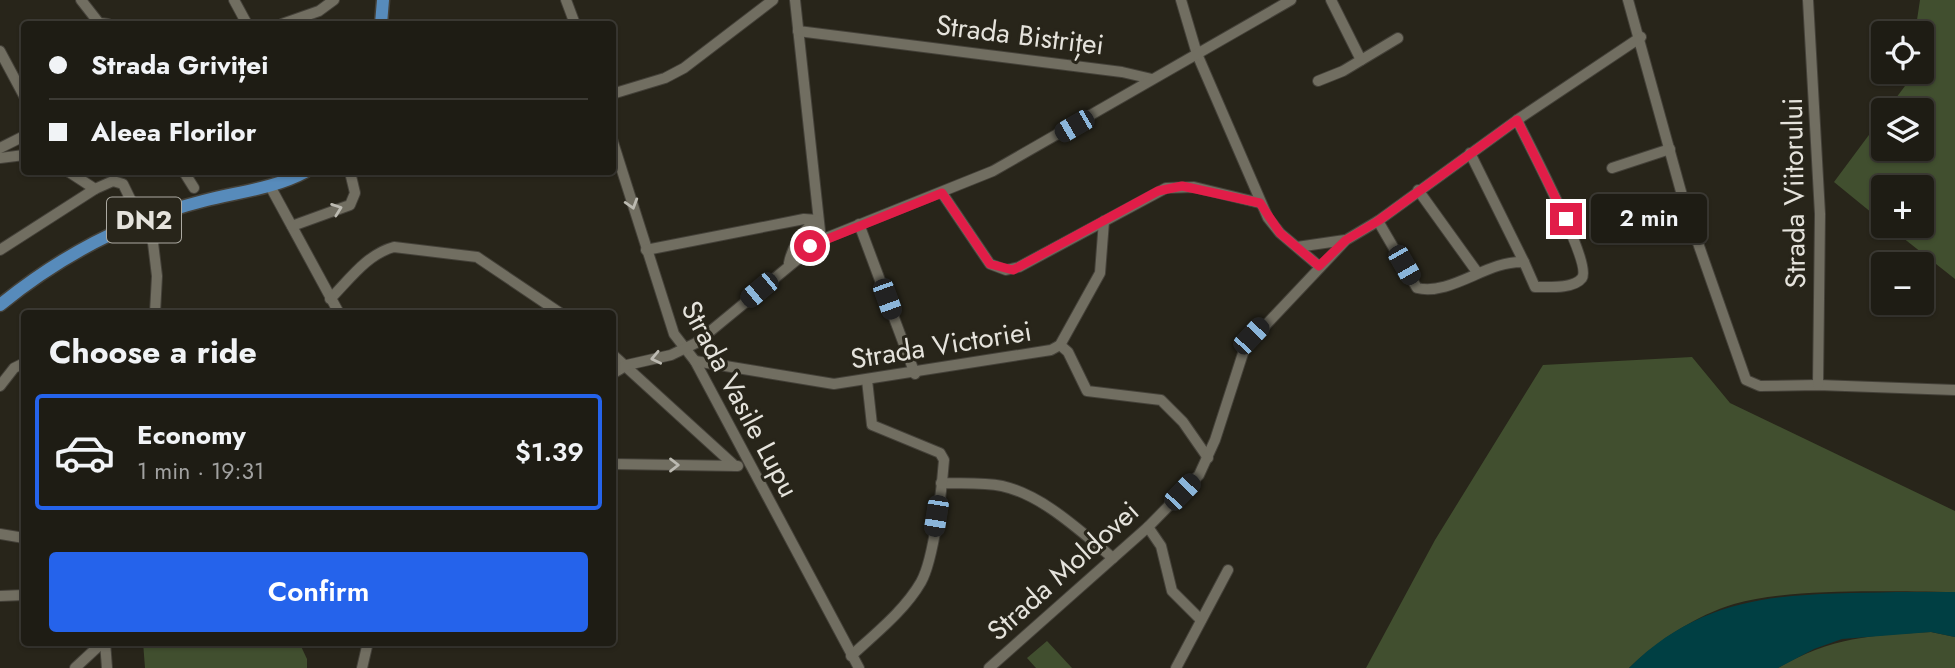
<!DOCTYPE html>
<meta charset="utf-8">
<style>
:root{--surface:#1e1c14;--page:#26251d;--text:#f1f3f6;--muted:#a1a1a0;--line:#3c3a34;--accent:#2563eb}
body{margin:0;font-family:Jost,sans-serif;background:var(--page);color:var(--text);height:100vh;display:flex;flex-direction:column;font-size:26px;white-space:nowrap}
*{box-sizing:border-box;margin:0}
p{font-size:23px;color:var(--muted)}
.icon{flex:none;width:38px;height:38px;fill:none;stroke:currentColor;stroke-width:2;stroke-linecap:round;stroke-linejoin:round}
.map{position:relative;flex:1;overflow:hidden}
.side{position:absolute;left:21px;top:310px;width:595px;height:336px;display:flex;flex-direction:column;background:var(--surface);border-radius:7px;box-shadow:0 2px 5px #0004,0 0 0 2px var(--line)}
.side>*{flex:none}
.guide{position:absolute;left:21px;top:21px;width:595px;height:154px;border-radius:7px;box-shadow:0 2px 5px #0004,0 0 0 2px var(--line);display:grid;align-content:center;height:154px;padding:0 28px;background:var(--surface)}
.controls{position:absolute;left:1871px;top:21px;display:grid;gap:14px}
.controls a{display:grid;place-items:center;width:63px;height:63px;border-radius:7px;background:var(--surface);box-shadow:0 2px 5px #0004,0 0 0 2px var(--line);font-size:35px}
.end{position:absolute;width:32px;height:32px;margin:-16px;border:9px solid #e11d48;background:#fff;box-shadow:0 0 0 4px #fff}
.from{border-radius:50%}
.bubble{position:absolute;height:49px;border-radius:7px;background:var(--surface);box-shadow:0 2px 5px #0004,0 0 0 2px var(--line);font-size:23px;font-weight:600;line-height:49px;text-align:center}
.car{position:absolute;width:21px;height:42px;margin:-21px -10px;border-radius:9px;box-shadow:0 0 5px 2px #0007;background:linear-gradient(#222 24%,#8ab4d8 0 40%,#222 0 76%,#8ab4d8 0 86%,#222 0)}
.guide b{display:flex;align-items:center;gap:24px;height:66px;font-size:26px}
.guide b+b{border-top:2px solid var(--line)}
.guide i{width:18px;height:18px;background:var(--text)}
ul{padding:0;list-style:none}
li{display:flex;align-items:center;gap:21px;height:116px;margin:0 14px 10px;padding:0 14px;border:4px solid transparent;border-radius:7px}
li div{flex:1}
li b{display:block;font-size:26px}
li em{font-style:normal;font-weight:600}
li.on{border-color:var(--accent)}
li>.icon{width:63px;height:63px;stroke-width:1.5}
h2{padding:0 28px;font-size:32px;line-height:84px}
.primary-button{display:flex;gap:14px;margin-top:auto;padding:14px 28px}
.primary-button a{flex:1;height:80px;border-radius:7px;background:var(--accent);color:#fff;font-size:28px;font-weight:600;line-height:80px;text-align:center}
.map>svg:first-child{display:block}
</style>
<div class="map">
<svg width="1955" height="668" viewBox="0 0 1955 668">
<rect width="100%" height="100%" fill="#28251a"/>
<!-- green -->
<g fill="#414f2f">
<path d="M 1920,0 L 1955,0 L 1955,279 L 1888,226 L 1922,226 L 1922,187 L 1883,187 L 1883,222 L 1834,182 L 1883,116 L 1883,149 L 1922,149 L 1922,110 L 1887,110 L 1908,82 L 1910,72 L 1922,72 L 1922,33 L 1915,33 Z"/>
<path d="M 1692,357 L 1730,403 L 1955,511 L 1955,592 C 1891,592 1795,587 1734,604 C 1697,615 1657,641 1629,668 L 1366,668 L 1435,540 L 1543,365 Z"/>
<path d="M 1931,632 L 1955,637 L 1955,668 L 1778,668 C 1831,637 1872,635 1931,632 Z"/>
<path d="M 1047,641 L 1072,668 L 1036,668 L 1027,658 Z"/>
<path d="M 143,642 L 299,642 L 307,659 L 307,668 L 145,668 Z"/>
</g>
<!-- water -->
<path fill="#003f43" d="M 1896,592 L 1955,592 L 1955,637 L 1931,632 L 1842,639 L 1814,649 L 1778,668 L 1629,668 C 1709,589 1793,595 1896,592 Z"/>
<g fill="none" stroke-linecap="round" stroke-linejoin="round">
<defs>
<g id="minor">
<path d="M 81,0 L 99,23 L 108,24"/>
<path d="M 234,0 L 247,24"/>
<path d="M 566,0 L 575,24"/>
<path d="M 795,0 L 821,240"/>
<path d="M 1181,0 L 1197,54 L 1268,218 L 1280,233 L 1319,266"/>
<path d="M 1331,0 L 1361,60"/>
<path d="M 1628,0 L 1685,206 L 1746,380 L 1760,386 L 1818,385 L 1955,390"/>
<path d="M 1808,0 L 1820,214 L 1818,385"/>
<path d="M 282,24 L 319,11 L 334,0"/>
<path d="M 798,31 L 1122,72 L 1152,79"/>
<path d="M 0,51 L 24,96"/>
<path d="M 1318,81 L 1343,71 L 1398,38"/>
<path d="M 612,94 L 665,78 L 684,68 L 773,0"/>
<path d="M 612,139 L 674,334 L 695,361 L 859,668"/>
<path d="M 0,148 L 24,136"/>
<path d="M 1470,153 L 1524,262"/>
<path d="M 0,158 L 24,155"/>
<path d="M 1612,168 L 1670,149"/>
<path d="M 69,172 L 95,189 L 113,181 L 123,184 L 141,221"/>
<path d="M 184,172 L 194,188"/>
<path d="M 270,186 L 339,313"/>
<path d="M 1418,190 L 1477,272"/>
<path d="M 942,193 L 990,264 L 1006,270 L 1019,267 L 1166,188 L 1194,187 L 1260,203"/>
<path d="M 150,218 L 157,276 L 155,313"/>
<path d="M 1378,221 L 1417,288 C 1452,296 1487,260 1524,262 L 1535,287 C 1548,287 1574,289 1582,278 C 1592,263 1527,141 1517,120"/>
<path d="M 859,224 L 915,374"/>
<path d="M 292,226 L 350,205 L 355,193 L 350,172"/>
<path d="M 1297,247 L 1345,240"/>
<path d="M 0,250 L 95,189"/>
<path d="M 646,250 L 804,219 L 818,220"/>
<path d="M 789,263 C 792,247 804,228 818,220"/>
<path d="M 330,299 C 349,280 367,254 394,247 L 477,257 L 560,313"/>
<path d="M 1060,345 L 1068,352 L 1087,391 L 1161,400 L 1183,422 L 1208,458"/>
<path d="M 612,354 L 735,466"/>
<path d="M 695,361 L 834,384 L 1051,350 L 1060,345 L 1100,273 L 1104,221"/>
<path d="M 612,374 L 627,365 L 671,355 L 696,343 L 821,240 L 993,171 L 1291,0"/>
<path d="M 0,386 L 14,368 L 24,363"/>
<path d="M 612,464 L 738,466"/>
<path d="M 941,483 C 961,484 982,482 1002,486 C 1043,495 1081,532 1113,558"/>
<path d="M 1148,527 L 1161,546 L 1172,591 L 1201,620"/>
<path d="M 0,534 L 24,538"/>
<path d="M 0,596 L 24,595"/>
<path d="M 105,642 L 107,668"/>
<path d="M 851,656 C 876,633 905,610 921,582 C 934,559 942,488 944,460 L 940,453 L 872,425 L 867,380"/>
<path d="M 75,668 L 103,642"/>
<path d="M 362,668 L 368,642"/>
<path d="M 989,668 L 1148,527 L 1199,475 L 1215,440 L 1245,347 L 1346,240 L 1378,221 L 1517,120 L 1641,37"/>
<path d="M 1176,668 L 1228,570"/>
</g>
<g id="major">
<path d="M 381,24 L 383,0"/>
<path d="M 0,305 C 59,257 128,220 203,201 C 237,192 273,189 305,172"/>
</g>
</defs>
<!-- minor casing -->
<use href="#minor" stroke="#444139" stroke-width="12"/>
<!-- major casing -->
<use href="#major" stroke="#444139" stroke-width="15"/>
<!-- minor -->
<use href="#minor" stroke="#716e61" stroke-width="10"/>
<!-- major -->
<use href="#major" stroke="#578bbb" stroke-width="12"/>
</g>
<!-- one-way arrows -->
<defs><path id="oneway-chevron" d="M-2-3.5L2.5 0L-2 3.5" fill="none" stroke-width="1.6" stroke-linecap="round" stroke-linejoin="round" transform="scale(1.75)"/></defs>
<g stroke="#bcbab1">
<use href="#oneway-chevron" transform="translate(632 204) rotate(73)"/>
<use href="#oneway-chevron" transform="translate(337 209) rotate(-20)"/>
<use href="#oneway-chevron" transform="translate(656 358) rotate(168)"/>
<use href="#oneway-chevron" transform="translate(674 465)"/>
</g>
<g fill="none" stroke-linecap="round" stroke-linejoin="round">
<!-- route -->
<path stroke="#e11d48" stroke-width="9" d="M 810,246 L 942,193 L 990,264 L 1013,270 L 1158,191 L 1182,186 L 1260,203 L 1280,233 L 1319,266 L 1346,240 L 1378,221 L 1517,120 L 1566,219"/>
</g>
<g text-anchor="middle" dominant-baseline="central" stroke-width="6" stroke-linejoin="round" paint-order="stroke">
<!-- shield labels -->
<rect fill="#28251a" stroke="#acaaa2" stroke-width="2" x="107" y="197.5" width="74" height="45" rx="5"/>
<g font-size="26" font-weight="bold" fill="#e5e3dc">
<text x="144" y="220">DN2</text>
</g>
<!-- street labels -->
<g font-size="28" fill="#e5e3dc" stroke="#28251a">
<text transform="translate(1020 35) rotate(7)">Strada Bistriței</text>
<text transform="translate(1794 193) rotate(-91)">Strada Viitorului</text>
<text transform="translate(941 345) rotate(-9)">Strada Victoriei</text>
<text transform="translate(740 399) rotate(62)">Strada Vasile Lupu</text>
<text transform="translate(1063 571) rotate(-42)">Strada Moldovei</text>
</g>
</g>
</svg>
<div class="controls">
<a><svg class="icon" aria-label="locate" viewBox="0 0 24 24"><circle cx="12" cy="12" r="6"/><path d="M12 2v4M12 18v4M2 12h4M18 12h4"/></svg></a>
<a><svg class="icon" aria-label="layers" viewBox="0 0 24 24"><path d="M12 4l9 5-9 5-9-5zM3 14l9 5 9-5"/></svg></a>
<a>+</a>
<a>−</a>
</div>
<i class="end from" style="left:810px;top:246px"></i>
<i class="end" style="left:1566px;top:219px"></i>
<div class="bubble" style="left:1591px;top:194px;width:116px">2 min</div>
<i class="car" style="left:1074px;top:126px;rotate:240deg"></i>
<i class="car" style="left:1404px;top:265px;rotate:150deg"></i>
<i class="car" style="left:759px;top:290px;rotate:230deg"></i>
<i class="car" style="left:887px;top:299px;rotate:160deg"></i>
<i class="car" style="left:1251px;top:336px;rotate:43deg"></i>
<i class="car" style="left:1182px;top:492px;rotate:44deg"></i>
<i class="car" style="left:936px;top:516px;rotate:189deg"></i>
<div class="guide">
<b><i class="from"></i>Strada Griviței</b>
<b><i></i>Aleea Florilor</b>
</div>
<section class="side">
<h2>Choose a ride</h2>
<ul>
<li class="on"><svg class="icon" aria-label="car" viewBox="0 0 24 24"><path d="M5 17H2v-5l4-1 3-4h7l3 4 3 1v5h-3M9 17h6M6 11h13"/><circle cx="7" cy="17" r="2"/><circle cx="17" cy="17" r="2"/></svg><div><b>Economy</b><p>1 min · 19:31</p></div><em>$1.39</em></li>
</ul>
<div class="primary-button"><a>Confirm</a></div>
</section>
</div>
